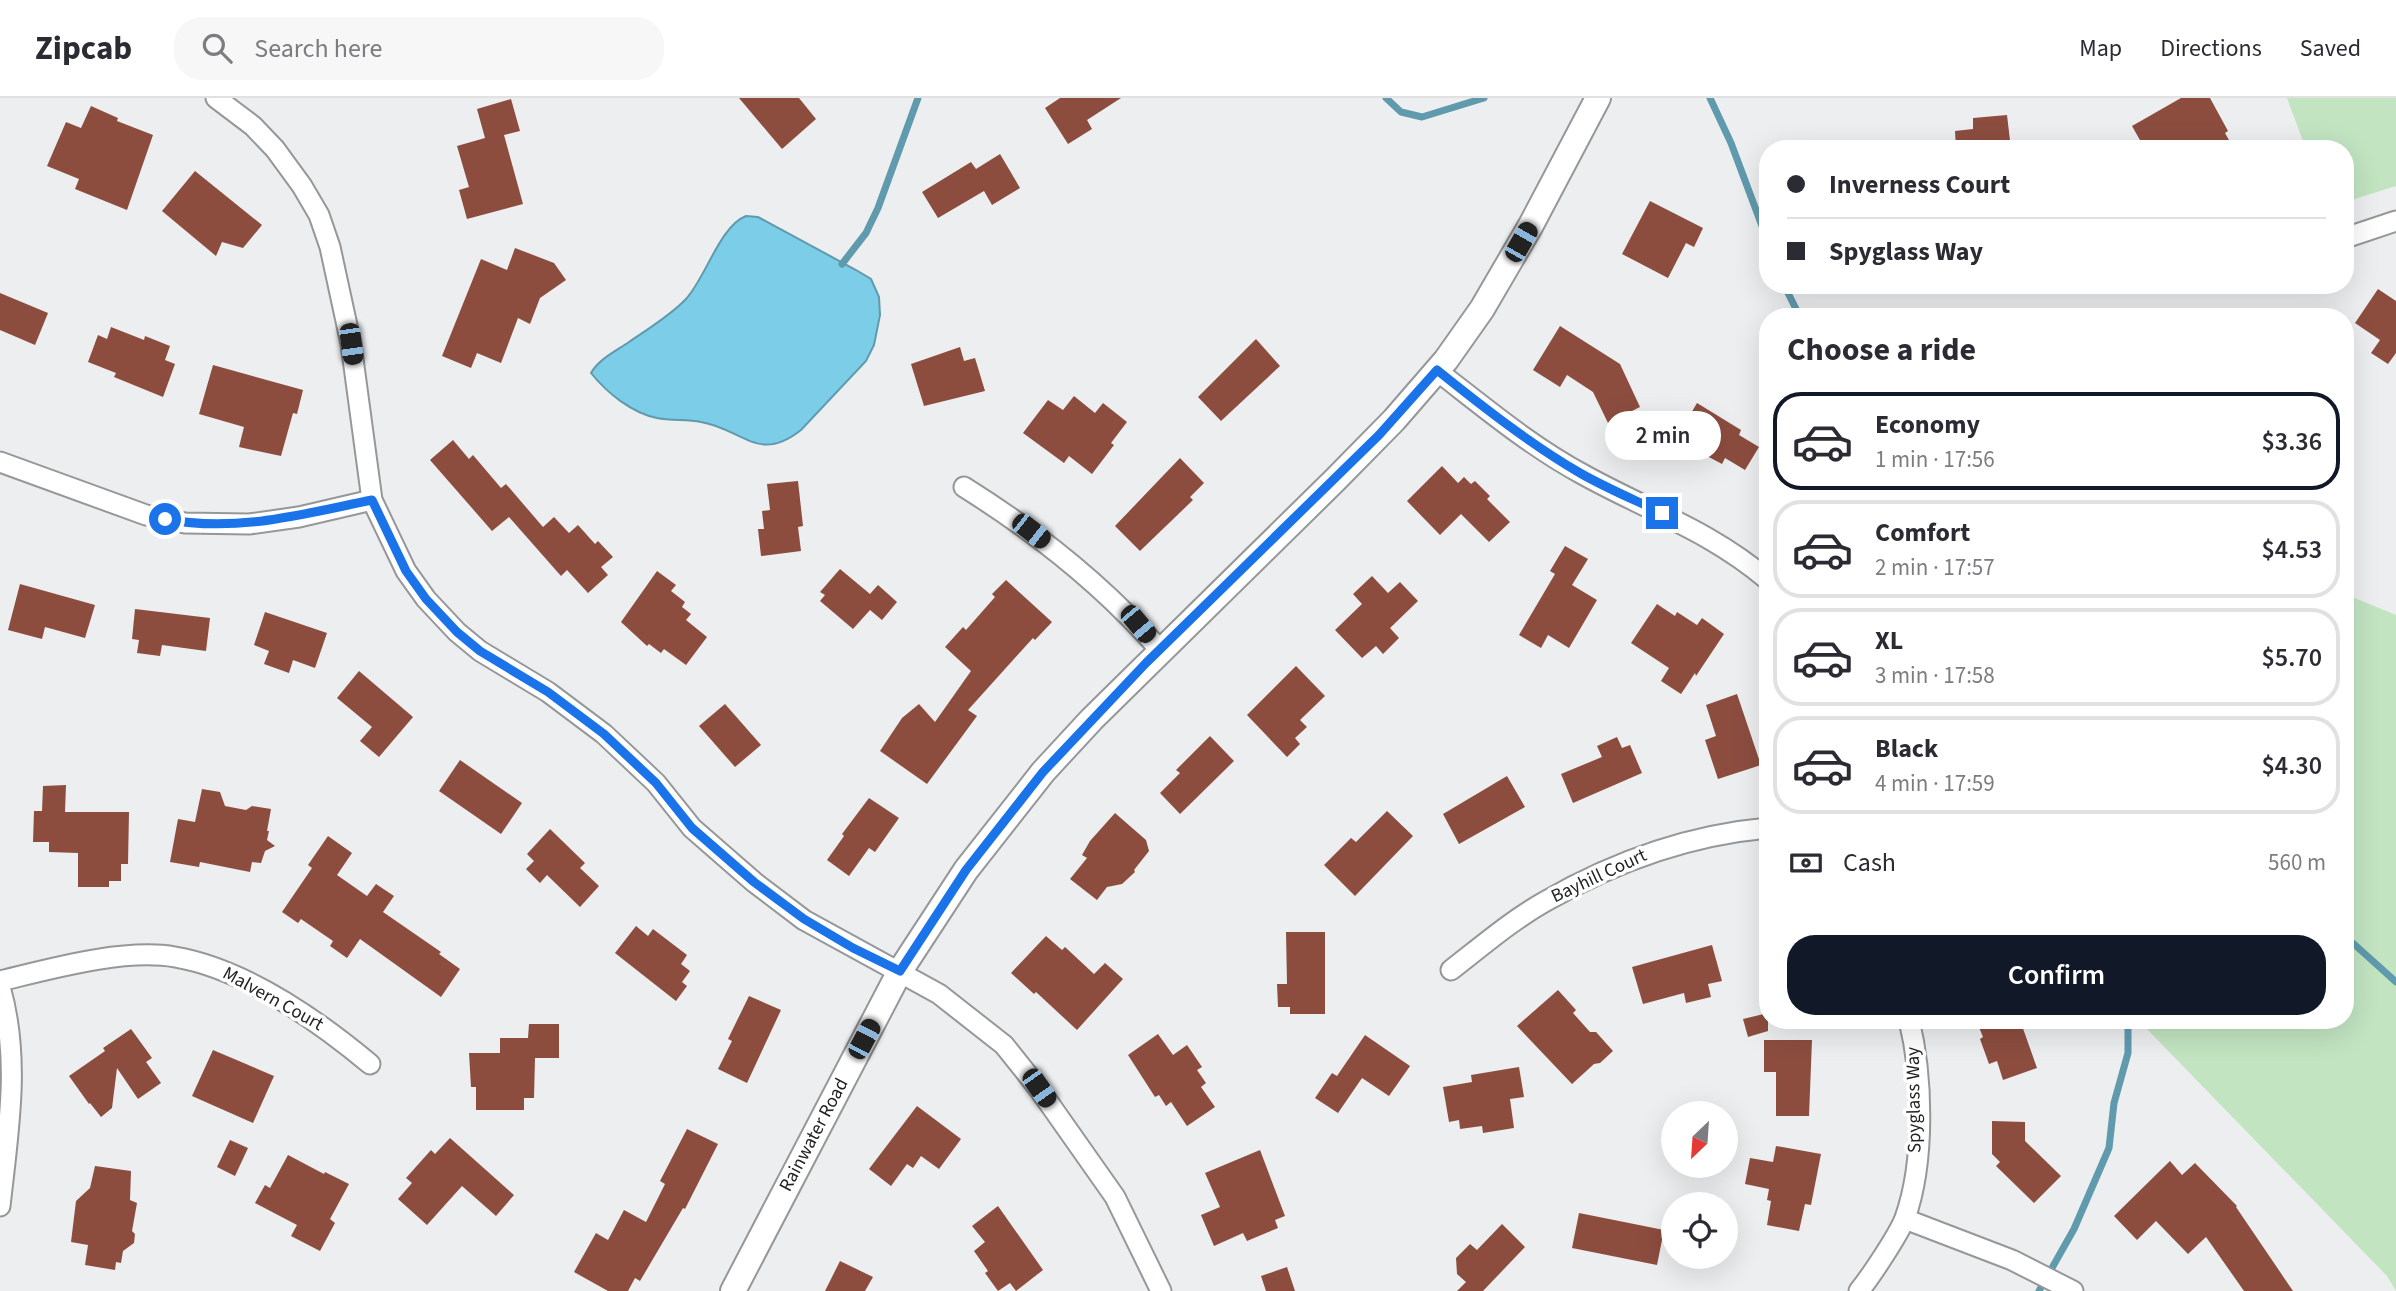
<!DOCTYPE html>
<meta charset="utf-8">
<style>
:root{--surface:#fff;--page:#f7f7f7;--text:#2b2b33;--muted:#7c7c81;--line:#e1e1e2;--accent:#111827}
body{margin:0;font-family:"Source Sans 3",sans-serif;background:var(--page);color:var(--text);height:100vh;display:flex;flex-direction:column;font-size:26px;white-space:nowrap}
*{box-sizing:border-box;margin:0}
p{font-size:23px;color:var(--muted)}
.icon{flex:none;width:38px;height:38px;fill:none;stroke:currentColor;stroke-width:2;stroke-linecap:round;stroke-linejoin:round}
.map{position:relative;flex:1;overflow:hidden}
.drawer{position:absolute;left:1759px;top:210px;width:595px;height:721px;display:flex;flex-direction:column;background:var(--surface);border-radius:28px;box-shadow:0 7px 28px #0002}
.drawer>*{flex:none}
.guide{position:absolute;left:1759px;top:42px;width:595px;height:154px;border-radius:28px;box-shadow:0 7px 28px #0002;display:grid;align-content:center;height:154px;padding:0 28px;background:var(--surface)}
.needle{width:46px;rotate:205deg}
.fabs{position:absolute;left:1661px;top:1003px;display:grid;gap:14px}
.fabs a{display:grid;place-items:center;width:77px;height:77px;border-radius:50%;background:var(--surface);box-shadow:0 7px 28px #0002;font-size:35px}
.end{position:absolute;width:32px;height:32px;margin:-16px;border:9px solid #1a73e8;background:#fff;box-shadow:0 0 0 4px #fff}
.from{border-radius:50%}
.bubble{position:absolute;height:49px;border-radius:24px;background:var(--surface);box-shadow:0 7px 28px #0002;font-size:23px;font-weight:600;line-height:49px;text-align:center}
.car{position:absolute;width:21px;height:42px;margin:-21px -10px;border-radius:9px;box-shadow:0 0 5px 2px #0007;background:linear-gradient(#222 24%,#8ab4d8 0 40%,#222 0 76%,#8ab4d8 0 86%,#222 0)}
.guide b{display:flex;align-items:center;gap:24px;height:66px;font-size:26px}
.guide b+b{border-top:2px solid var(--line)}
.guide i{width:18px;height:18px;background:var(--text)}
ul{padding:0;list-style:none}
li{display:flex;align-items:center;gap:21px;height:98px;margin:0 14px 10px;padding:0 14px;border:4px solid var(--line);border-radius:28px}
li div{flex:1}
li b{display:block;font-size:26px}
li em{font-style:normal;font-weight:600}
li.current{border-color:var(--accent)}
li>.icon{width:63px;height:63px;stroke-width:1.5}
h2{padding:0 28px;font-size:32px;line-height:84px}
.pay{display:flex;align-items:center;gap:18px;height:77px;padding:0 28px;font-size:26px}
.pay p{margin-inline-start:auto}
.cta{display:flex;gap:14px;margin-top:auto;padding:14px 28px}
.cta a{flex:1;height:80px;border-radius:28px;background:var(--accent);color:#fff;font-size:28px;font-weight:600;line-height:80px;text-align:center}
header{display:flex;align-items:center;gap:42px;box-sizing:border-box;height:98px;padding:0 35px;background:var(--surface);border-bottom:2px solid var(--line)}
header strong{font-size:33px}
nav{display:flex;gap:38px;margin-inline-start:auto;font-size:24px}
.search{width:490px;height:63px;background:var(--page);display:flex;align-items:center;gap:18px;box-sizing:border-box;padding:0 24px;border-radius:28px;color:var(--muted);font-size:26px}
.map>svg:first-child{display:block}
</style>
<header>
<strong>Zipcab</strong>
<div class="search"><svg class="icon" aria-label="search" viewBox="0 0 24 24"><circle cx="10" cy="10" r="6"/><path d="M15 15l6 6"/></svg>Search here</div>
<nav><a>Map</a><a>Directions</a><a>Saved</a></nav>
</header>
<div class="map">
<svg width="2396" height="1193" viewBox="0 0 2396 1193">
<rect width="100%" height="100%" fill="#edeef0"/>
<!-- green -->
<g fill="#c2e4c1">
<path d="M 2287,0 L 2396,0 L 2396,88 L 2345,104 L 2345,51 L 2306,51 Z"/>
<path d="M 2345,496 L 2396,517 L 2396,1193 L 2387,1178 L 2144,928 L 2143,922 L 2345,922 Z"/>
</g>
<!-- water -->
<path fill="#7bcde8" stroke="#609aad" stroke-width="2" d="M 746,118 L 758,119 L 856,172 L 871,181 L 879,199 L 880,217 L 874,247 L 866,263 L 801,332 C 758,366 743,331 701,324 C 687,321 672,323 657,320 C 632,315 607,295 591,275 C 599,261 616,253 629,244 C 648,231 671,217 686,201 C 706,179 720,128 746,118 Z"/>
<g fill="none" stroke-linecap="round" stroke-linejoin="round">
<!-- stream -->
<g stroke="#609aad" stroke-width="7">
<path d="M 1386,0 L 1401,14 L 1422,19 L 1484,0"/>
<path d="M 1710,0 L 1731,45 L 1768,144"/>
<path d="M 842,166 L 866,135 L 878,110 L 918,0"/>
<path d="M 1784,187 L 1800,219"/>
<path d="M 2345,838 L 2396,884"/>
<path d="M 2039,1193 L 2074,1131 L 2109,1050 L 2114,1005 L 2128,955 L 2128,922"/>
</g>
</g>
<!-- building -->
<g fill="#8c4d3f">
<path d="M 739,0 L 799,0 L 816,21 L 782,51 Z"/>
<path d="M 1060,0 L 1121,0 L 1087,22 L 1092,31 L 1068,46 L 1045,10 Z"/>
<path d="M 2181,0 L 2210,0 L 2228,33 L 2225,35 L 2234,51 L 2145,51 L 2132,28 Z"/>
<path d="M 511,1 L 520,33 L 504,37 L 523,106 L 467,121 L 459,92 L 469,89 L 457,48 L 485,40 L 477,11 Z"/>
<path d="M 91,8 L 118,20 L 117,23 L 153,37 L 127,112 L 75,91 L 79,81 L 47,68 L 66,24 L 81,30 Z"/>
<path d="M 2007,17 L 2011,51 L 1956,51 L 1955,33 L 1973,31 L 1973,20 Z"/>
<path d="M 1000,56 L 1020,90 L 992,107 L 984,93 L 938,120 L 922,94 L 971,64 L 976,71 Z"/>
<path d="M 195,73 L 262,127 L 243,150 L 222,144 L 216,158 L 162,113 Z"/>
<path d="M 1650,103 L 1703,130 L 1694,149 L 1686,145 L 1668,180 L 1622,156 Z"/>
<path d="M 515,150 L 554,165 L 566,182 L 540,200 L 530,226 L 518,220 L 501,265 L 477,255 L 471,270 L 442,258 L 481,161 L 507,172 Z"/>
<path d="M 2378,191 L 2396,203 L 2396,255 L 2388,266 L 2371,255 L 2380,242 L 2355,225 Z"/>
<path d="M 0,195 L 48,215 L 35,247 L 0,232 Z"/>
<path d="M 1560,228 L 1620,266 L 1640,309 L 1608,325 L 1593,294 L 1567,277 L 1560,289 L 1533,272 Z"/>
<path d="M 111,229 L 144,242 L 145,238 L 170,248 L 165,262 L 175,266 L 163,299 L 114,279 L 116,275 L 88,264 L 98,237 L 107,241 Z"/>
<path d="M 1256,241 L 1280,268 L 1221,323 L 1198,299 Z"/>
<path d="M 960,249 L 964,263 L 975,260 L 985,293 L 924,308 L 911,266 Z"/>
<path d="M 213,267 L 303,292 L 297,316 L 293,315 L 281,358 L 239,349 L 244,329 L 199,316 Z"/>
<path d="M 1074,298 L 1095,315 L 1103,305 L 1127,324 L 1111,345 L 1114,347 L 1092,376 L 1069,358 L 1064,365 L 1023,335 L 1048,302 L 1063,312 Z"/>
<path d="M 1697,305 L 1741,332 L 1739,337 L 1759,349 L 1745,372 L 1725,360 L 1722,366 L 1707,358 L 1706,360 L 1688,349 L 1689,347 L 1677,339 Z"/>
<path d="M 453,342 L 469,361 L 473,357 L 501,390 L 506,386 L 543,429 L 554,419 L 569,435 L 578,427 L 595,446 L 598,443 L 613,459 L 601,469 L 608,477 L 588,495 L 567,472 L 561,478 L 509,419 L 492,433 L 430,362 Z"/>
<path d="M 1180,360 L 1204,385 L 1190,399 L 1193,402 L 1140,453 L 1115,428 Z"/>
<path d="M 1442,368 L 1458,385 L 1464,379 L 1471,386 L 1475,383 L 1490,398 L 1487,401 L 1510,424 L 1489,444 L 1461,416 L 1440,437 L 1407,403 Z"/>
<path d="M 798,383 L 803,428 L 798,429 L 801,453 L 761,458 L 758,431 L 764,431 L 762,413 L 770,412 L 767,386 Z"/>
<path d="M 1565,448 L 1588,461 L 1572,487 L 1597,502 L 1569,550 L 1548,537 L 1541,550 L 1519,537 L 1555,476 L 1550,473 Z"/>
<path d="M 840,471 L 870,496 L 878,487 L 897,504 L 882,522 L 870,512 L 853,531 L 820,503 L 825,497 L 820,494 Z"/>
<path d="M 657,473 L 676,487 L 671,493 L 685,504 L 682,509 L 691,516 L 686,522 L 707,539 L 686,567 L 664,551 L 661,555 L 649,546 L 647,548 L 621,524 Z"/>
<path d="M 1372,478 L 1388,495 L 1400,484 L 1418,503 L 1390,530 L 1399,540 L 1383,556 L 1376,548 L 1362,560 L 1335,532 L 1362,506 L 1353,496 Z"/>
<path d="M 1006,482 L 1052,524 L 1035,542 L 1033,540 L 968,612 L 977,618 L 927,686 L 880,653 L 902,620 L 919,606 L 935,624 L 971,573 L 945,549 L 963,529 L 966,532 L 995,499 L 992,496 Z"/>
<path d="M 20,486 L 95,507 L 85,540 L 45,529 L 42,541 L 8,532 Z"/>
<path d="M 1657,506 L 1675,518 L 1677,514 L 1697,527 L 1702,520 L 1724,536 L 1696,578 L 1695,575 L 1681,596 L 1661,583 L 1669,570 L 1631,545 Z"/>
<path d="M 135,511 L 210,520 L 206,553 L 162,547 L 160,558 L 137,555 L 139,542 L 132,541 Z"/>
<path d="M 265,514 L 327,535 L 315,570 L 293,562 L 289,575 L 264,566 L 269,553 L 254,547 Z"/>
<path d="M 1296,568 L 1325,598 L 1300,622 L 1307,629 L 1295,640 L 1300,646 L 1287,659 L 1247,617 Z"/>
<path d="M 359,573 L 413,619 L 379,659 L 360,643 L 372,629 L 337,600 Z"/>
<path d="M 1737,596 L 1761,667 L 1718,681 L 1705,642 L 1716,638 L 1706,607 Z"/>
<path d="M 725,606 L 761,647 L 735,669 L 699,628 Z"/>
<path d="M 1210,638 L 1234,663 L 1180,716 L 1160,695 L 1180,675 L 1176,672 Z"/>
<path d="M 1617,639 L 1622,650 L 1630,647 L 1642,675 L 1573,705 L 1561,676 L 1602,659 L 1597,648 Z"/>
<path d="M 460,662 L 522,705 L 501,736 L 439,693 Z"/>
<path d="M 1507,678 L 1525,709 L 1459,746 L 1443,716 Z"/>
<path d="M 66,687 L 65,714 L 129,714 L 128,766 L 121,766 L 121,783 L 109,783 L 109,789 L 78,789 L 78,755 L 49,754 L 49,744 L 33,744 L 34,713 L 42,713 L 43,688 Z"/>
<path d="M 202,691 L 220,694 L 225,708 L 246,712 L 252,708 L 271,711 L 267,733 L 269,733 L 267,742 L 275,748 L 265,753 L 261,765 L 252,764 L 250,774 L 200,764 L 199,769 L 170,764 L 178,721 L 195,724 Z"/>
<path d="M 869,700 L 899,720 L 875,754 L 869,750 L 849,778 L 827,762 L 844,738 L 842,736 Z"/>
<path d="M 1387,713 L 1413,738 L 1355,798 L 1324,767 L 1351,740 L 1356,744 Z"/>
<path d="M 1115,715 L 1146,742 L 1149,753 L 1134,772 L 1135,774 L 1122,786 L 1107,789 L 1097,802 L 1070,781 L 1087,760 L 1082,757 L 1090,743 Z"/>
<path d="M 550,731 L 585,765 L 580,770 L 599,788 L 580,809 L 547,777 L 540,785 L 526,771 L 534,763 L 527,756 Z"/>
<path d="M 328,738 L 352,755 L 337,777 L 367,798 L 376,786 L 394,798 L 383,814 L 441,854 L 439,856 L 460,871 L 441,899 L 360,841 L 347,860 L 330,848 L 333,843 L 301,821 L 298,825 L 282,814 L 312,770 L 308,767 Z"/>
<path d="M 636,828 L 648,838 L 653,831 L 687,857 L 681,866 L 690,873 L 682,884 L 687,888 L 676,903 L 615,855 Z"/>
<path d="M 1286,834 L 1325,834 L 1325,916 L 1290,916 L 1290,909 L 1278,909 L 1277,886 L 1287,886 Z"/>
<path d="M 1046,838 L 1062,852 L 1065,849 L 1094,876 L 1105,865 L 1123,881 L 1077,932 L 1036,894 L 1034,896 L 1011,875 Z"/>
<path d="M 1712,847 L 1722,883 L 1708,886 L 1711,899 L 1686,905 L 1684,895 L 1643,906 L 1632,869 Z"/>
<path d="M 1558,892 L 1576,912 L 1573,915 L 1590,934 L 1596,934 L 1613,953 L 1600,965 L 1594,966 L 1572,986 L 1517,928 Z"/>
<path d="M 749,898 L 781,912 L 747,985 L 718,971 L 732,943 L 728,941 Z"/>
<path d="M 1768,915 L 1768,933 L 1748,939 L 1743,921 Z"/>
<path d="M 1976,922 L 2020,922 L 2037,970 L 2003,982 L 1997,963 L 1989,966 L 1980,941 L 1983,939 Z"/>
<path d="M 529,926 L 559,926 L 559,960 L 535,960 L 534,1000 L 524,1000 L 524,1012 L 476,1012 L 476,989 L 471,989 L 469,955 L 500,955 L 500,940 L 528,940 Z"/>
<path d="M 131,931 L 152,960 L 146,964 L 161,985 L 138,1001 L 117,970 L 112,1010 L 101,1019 L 90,1005 L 89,1006 L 69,978 L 105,953 L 103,950 Z"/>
<path d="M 1158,936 L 1173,957 L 1187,947 L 1202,969 L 1197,972 L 1206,985 L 1201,989 L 1215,1009 L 1187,1028 L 1171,1004 L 1166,1008 L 1159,997 L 1155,999 L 1128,957 Z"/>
<path d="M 1365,937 L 1410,968 L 1389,998 L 1362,980 L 1338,1015 L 1315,1000 L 1332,975 L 1337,978 Z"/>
<path d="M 1764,942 L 1812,942 L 1809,1018 L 1776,1018 L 1776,974 L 1764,974 Z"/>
<path d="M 213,952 L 274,978 L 253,1025 L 192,998 Z"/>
<path d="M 1519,969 L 1524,999 L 1510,1001 L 1514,1030 L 1483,1035 L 1482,1028 L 1460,1031 L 1459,1022 L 1449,1024 L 1443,989 L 1472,984 L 1471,977 Z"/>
<path d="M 917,1008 L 961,1041 L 939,1071 L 921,1058 L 913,1070 L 907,1066 L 891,1088 L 869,1071 Z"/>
<path d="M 1992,1023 L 2025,1024 L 2025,1043 L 2061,1078 L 2034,1105 L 1996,1068 L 2000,1064 L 1992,1056 Z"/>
<path d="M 687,1031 L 718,1046 L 685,1111 L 683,1110 L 640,1183 L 635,1180 L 628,1193 L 608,1193 L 574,1174 L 596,1135 L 608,1142 L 624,1112 L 646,1124 L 665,1086 L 660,1083 Z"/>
<path d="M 450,1040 L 514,1097 L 496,1118 L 462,1088 L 427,1127 L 398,1101 L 412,1085 L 406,1080 L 431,1052 L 435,1056 Z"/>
<path d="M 230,1042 L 248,1050 L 235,1078 L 217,1069 Z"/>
<path d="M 1776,1048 L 1821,1056 L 1811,1107 L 1805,1106 L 1799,1133 L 1767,1127 L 1771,1103 L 1767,1102 L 1769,1091 L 1745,1086 L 1750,1060 L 1773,1064 Z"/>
<path d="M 1260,1052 L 1285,1118 L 1275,1122 L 1278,1130 L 1247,1143 L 1243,1135 L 1214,1148 L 1201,1117 L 1220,1109 L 1205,1075 Z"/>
<path d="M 288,1057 L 324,1076 L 325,1074 L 349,1086 L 330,1121 L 335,1125 L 320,1153 L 291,1138 L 297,1127 L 255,1105 L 265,1087 L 270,1090 Z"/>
<path d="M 2170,1063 L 2182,1077 L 2195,1065 L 2237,1108 L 2236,1109 L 2293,1193 L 2244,1193 L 2206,1139 L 2188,1156 L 2156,1123 L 2137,1142 L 2114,1118 Z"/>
<path d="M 95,1068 L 131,1073 L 130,1102 L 137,1105 L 132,1133 L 135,1136 L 134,1145 L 123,1153 L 121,1165 L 116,1164 L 115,1172 L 85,1167 L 88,1147 L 71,1144 L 76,1103 L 90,1090 Z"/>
<path d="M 998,1108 L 1043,1172 L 1016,1193 L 1010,1185 L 998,1193 L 985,1175 L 988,1173 L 974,1153 L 985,1144 L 972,1128 Z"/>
<path d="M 1579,1115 L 1664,1132 L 1657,1167 L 1572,1150 Z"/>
<path d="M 1502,1126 L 1525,1149 L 1483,1193 L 1457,1193 L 1466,1184 L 1457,1176 L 1456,1160 L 1470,1146 L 1477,1152 Z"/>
<path d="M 840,1163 L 873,1179 L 865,1193 L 825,1193 Z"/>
<path d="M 1287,1169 L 1295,1193 L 1266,1193 L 1261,1178 Z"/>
</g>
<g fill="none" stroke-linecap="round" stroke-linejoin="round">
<defs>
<g id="minor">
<path d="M 216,0 L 253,28 L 275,51 L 302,88 L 319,117 L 330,149 L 351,246 L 372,402 L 406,473 L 426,501 L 457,534 L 480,553 L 548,594 L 604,636 L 656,685 L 692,730 L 754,784 L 804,822 L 939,896 L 1004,947 L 1039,991 L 1115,1099 L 1161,1193"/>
<path d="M 2345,140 L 2396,123"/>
<path d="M 1436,272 C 1484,309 1530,348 1584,377 C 1649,413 1709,432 1768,482"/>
<path d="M 0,364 L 146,417 L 185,425 L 249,426 L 299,419 L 372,402"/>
<path d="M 964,389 C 1036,434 1104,488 1160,552"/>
<path d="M 1451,872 C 1482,848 1512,822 1546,803 C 1614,764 1690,737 1768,730"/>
<path d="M 0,883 C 50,871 124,850 175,859 C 245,871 316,921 370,966"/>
<path d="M 0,889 C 21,961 8,1035 0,1108"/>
<path d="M 1905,1121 L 2012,1162 L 2073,1193"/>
<path d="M 1859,1193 C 1871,1178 1899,1136 1905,1120 C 1925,1064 1923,979 1909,922"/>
</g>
<path id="tertiary" d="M 733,1193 L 900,873 L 966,772 L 1043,674 L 1092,621 L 1335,382 L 1394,322 L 1446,262 L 1482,211 L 1531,127 L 1598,0"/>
</defs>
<!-- minor casing -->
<use href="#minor" stroke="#969798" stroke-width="23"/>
<!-- tertiary casing -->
<use href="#tertiary" stroke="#969798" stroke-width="28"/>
<!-- minor -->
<use href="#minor" stroke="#fff" stroke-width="19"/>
<!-- tertiary -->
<use href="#tertiary" stroke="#fff" stroke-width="24"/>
</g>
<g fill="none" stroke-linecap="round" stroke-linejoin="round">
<!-- route -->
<path stroke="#1a73e8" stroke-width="9" d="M 165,421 C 236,435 303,416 372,402 L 406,473 L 426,501 L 457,534 L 480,553 L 548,594 L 604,636 L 656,685 L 692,730 L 754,784 L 804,821 L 853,850 L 900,873 L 966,772 L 1043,674 L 1146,565 L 1379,337 L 1437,272 C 1483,309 1529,345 1580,375 C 1606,390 1635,402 1662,415"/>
</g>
<g text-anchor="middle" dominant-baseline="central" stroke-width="7" stroke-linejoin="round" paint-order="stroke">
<!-- street labels -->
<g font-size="19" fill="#212222" stroke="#fff">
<text transform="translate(1599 778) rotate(-25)">Bayhill Court</text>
<text transform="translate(273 901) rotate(29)">Malvern Court</text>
<text transform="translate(1914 1002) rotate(-91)">Spyglass Way</text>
<text transform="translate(814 1037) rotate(-62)">Rainwater Road</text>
</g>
</g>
</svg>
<div class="fabs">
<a><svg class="needle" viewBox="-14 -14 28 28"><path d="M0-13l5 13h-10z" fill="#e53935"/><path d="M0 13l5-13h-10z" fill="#7c7c81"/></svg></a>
<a><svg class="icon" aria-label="locate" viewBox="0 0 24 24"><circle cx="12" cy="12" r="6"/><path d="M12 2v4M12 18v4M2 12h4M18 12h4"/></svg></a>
</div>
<i class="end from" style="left:165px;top:421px"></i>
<i class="end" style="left:1662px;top:415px"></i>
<div class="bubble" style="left:1605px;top:313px;width:116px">2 min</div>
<i class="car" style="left:1521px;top:144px;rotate:30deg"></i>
<i class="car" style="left:351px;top:246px;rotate:172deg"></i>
<i class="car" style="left:1031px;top:433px;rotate:128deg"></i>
<i class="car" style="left:1138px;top:526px;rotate:140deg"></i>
<i class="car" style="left:864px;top:941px;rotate:28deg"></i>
<i class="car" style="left:1039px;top:990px;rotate:145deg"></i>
<div class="guide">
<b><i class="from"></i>Inverness Court</b>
<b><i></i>Spyglass Way</b>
</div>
<section class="drawer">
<h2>Choose a ride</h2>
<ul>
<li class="current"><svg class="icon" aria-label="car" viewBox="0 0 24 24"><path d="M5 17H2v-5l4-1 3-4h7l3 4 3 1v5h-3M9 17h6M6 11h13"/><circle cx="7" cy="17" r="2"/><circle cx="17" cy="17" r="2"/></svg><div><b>Economy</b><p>1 min · 17:56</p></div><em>$3.36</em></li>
<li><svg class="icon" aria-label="car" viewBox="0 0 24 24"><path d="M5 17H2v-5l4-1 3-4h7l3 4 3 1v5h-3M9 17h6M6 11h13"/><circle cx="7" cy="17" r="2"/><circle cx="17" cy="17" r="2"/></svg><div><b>Comfort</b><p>2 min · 17:57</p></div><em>$4.53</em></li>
<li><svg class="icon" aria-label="car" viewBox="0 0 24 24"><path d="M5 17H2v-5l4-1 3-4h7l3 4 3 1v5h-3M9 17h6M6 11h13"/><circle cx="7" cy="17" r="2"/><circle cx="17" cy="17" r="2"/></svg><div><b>XL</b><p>3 min · 17:58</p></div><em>$5.70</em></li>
<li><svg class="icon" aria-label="car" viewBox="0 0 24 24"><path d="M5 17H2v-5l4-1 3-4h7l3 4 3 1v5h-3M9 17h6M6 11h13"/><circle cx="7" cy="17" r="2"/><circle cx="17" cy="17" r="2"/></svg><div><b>Black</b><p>4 min · 17:59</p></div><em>$4.30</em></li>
</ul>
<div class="pay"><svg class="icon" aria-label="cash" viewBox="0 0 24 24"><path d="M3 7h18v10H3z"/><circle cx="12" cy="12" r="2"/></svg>Cash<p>560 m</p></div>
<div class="cta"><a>Confirm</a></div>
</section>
</div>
